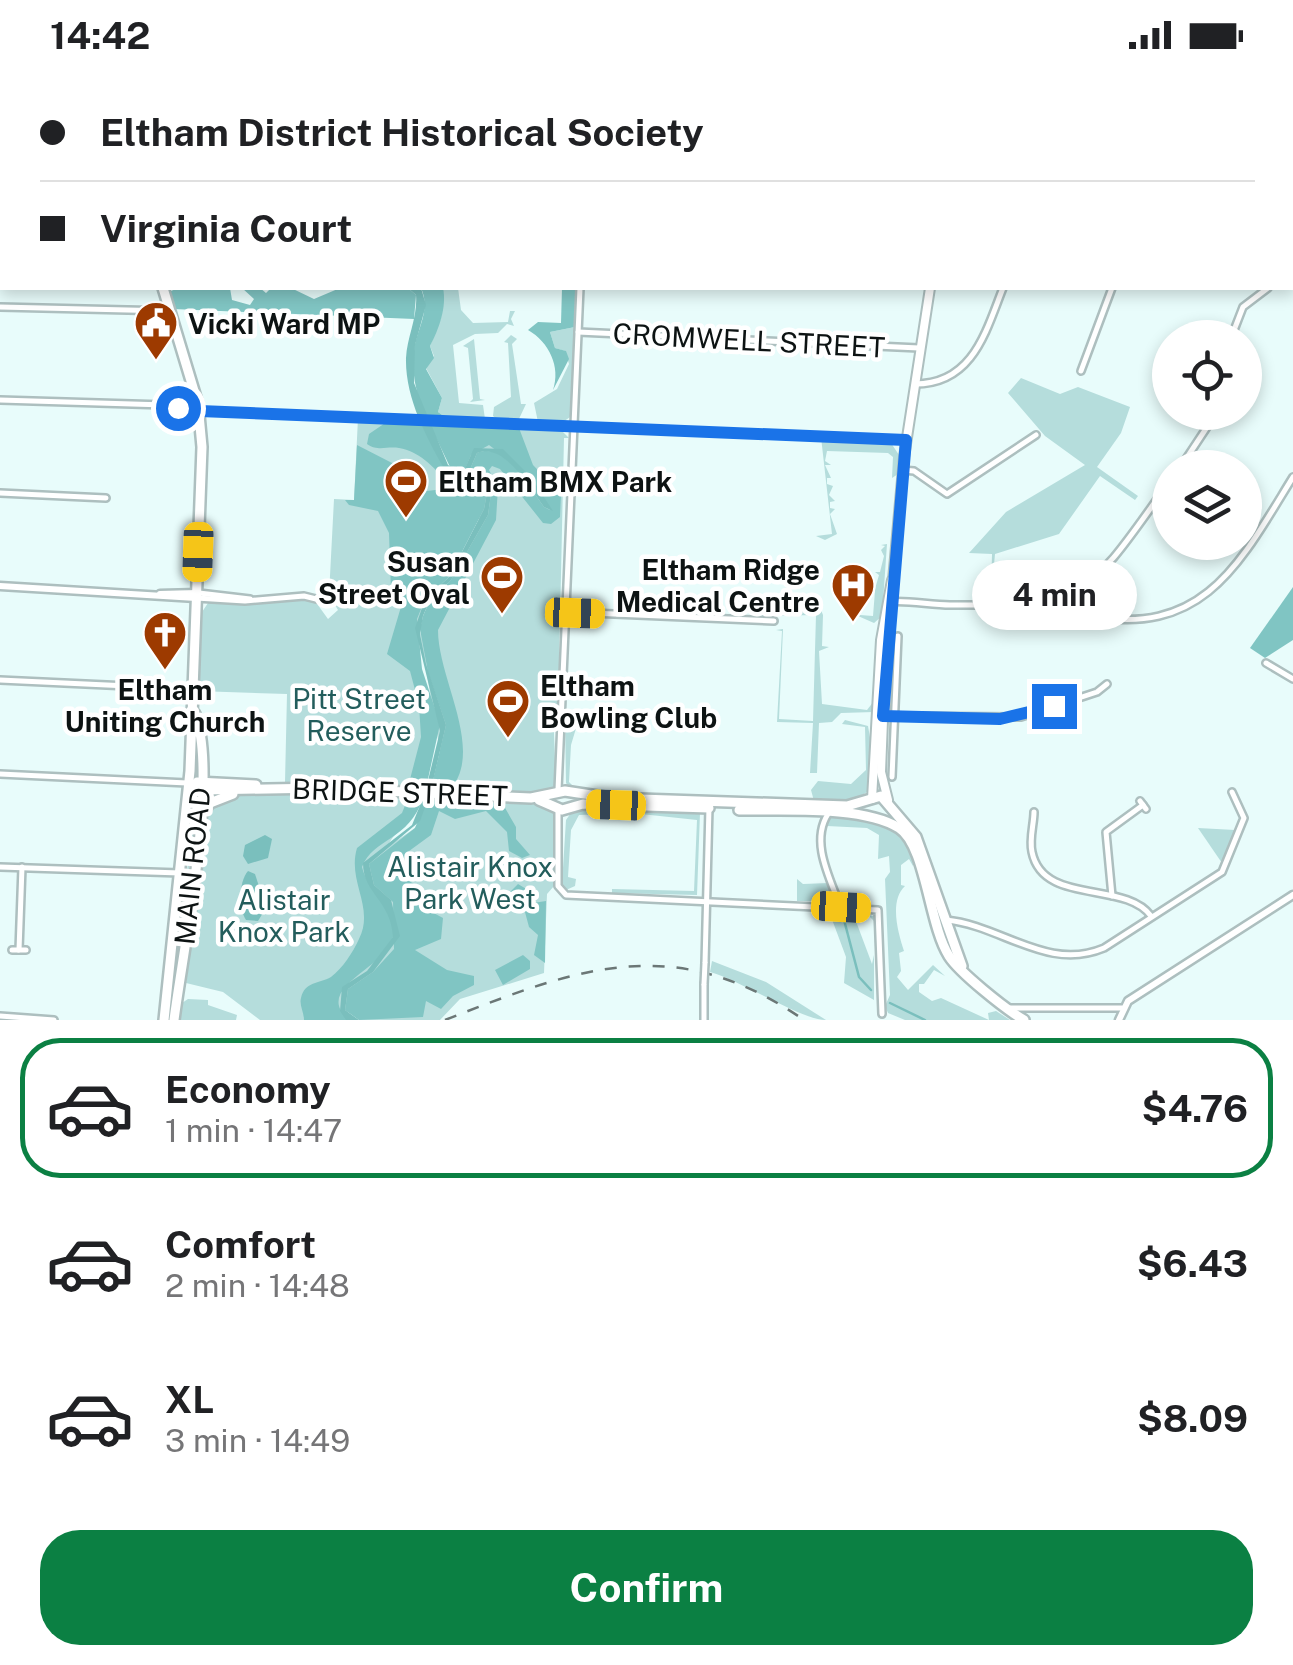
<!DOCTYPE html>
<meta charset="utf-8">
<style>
:root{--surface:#fff;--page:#f6f6f6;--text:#202124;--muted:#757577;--line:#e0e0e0;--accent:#0b8043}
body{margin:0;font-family:"Public Sans",sans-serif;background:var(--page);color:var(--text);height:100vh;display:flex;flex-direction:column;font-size:38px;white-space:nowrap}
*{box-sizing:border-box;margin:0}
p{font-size:32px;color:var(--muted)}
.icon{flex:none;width:55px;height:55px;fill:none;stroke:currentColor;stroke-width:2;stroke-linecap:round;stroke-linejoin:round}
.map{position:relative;height:950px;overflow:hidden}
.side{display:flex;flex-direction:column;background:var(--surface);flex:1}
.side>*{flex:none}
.banner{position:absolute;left:0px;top:0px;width:1295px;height:220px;box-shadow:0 5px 15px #0003;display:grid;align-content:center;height:220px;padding:0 40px;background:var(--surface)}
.controls{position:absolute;left:1152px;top:250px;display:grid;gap:20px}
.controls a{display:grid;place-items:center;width:110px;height:110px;border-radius:50%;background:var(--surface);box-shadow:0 5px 15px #0003;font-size:50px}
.end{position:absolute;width:45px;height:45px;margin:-22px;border:12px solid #1a73e8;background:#fff;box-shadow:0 0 0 5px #fff}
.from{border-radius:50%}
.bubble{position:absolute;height:70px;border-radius:35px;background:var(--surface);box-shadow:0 5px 15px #0003;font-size:32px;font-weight:700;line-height:70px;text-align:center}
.car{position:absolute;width:30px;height:60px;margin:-30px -15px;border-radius:12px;box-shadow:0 0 8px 2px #0007;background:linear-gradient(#f5c518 24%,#345 0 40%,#f5c518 0 76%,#345 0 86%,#f5c518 0)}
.banner b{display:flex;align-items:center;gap:35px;height:95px;font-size:38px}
.banner b+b{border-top:2px solid var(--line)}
.banner i{width:25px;height:25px;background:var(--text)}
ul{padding:18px 0 0;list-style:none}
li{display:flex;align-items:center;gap:30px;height:140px;margin:0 20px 15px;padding:0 20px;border:5px solid transparent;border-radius:40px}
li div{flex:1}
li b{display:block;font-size:38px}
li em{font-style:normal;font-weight:700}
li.active{border-color:var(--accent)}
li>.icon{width:90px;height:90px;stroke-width:1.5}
.button{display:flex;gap:20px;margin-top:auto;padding:20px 40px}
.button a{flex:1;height:115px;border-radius:40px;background:var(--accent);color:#fff;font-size:40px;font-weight:700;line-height:115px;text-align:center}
.status{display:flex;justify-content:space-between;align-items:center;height:70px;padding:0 50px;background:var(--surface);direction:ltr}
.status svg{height:28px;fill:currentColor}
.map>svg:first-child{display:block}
</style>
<div class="status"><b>14:42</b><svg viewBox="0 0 49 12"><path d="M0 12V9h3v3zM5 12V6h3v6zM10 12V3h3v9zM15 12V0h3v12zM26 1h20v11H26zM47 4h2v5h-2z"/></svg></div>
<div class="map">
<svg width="1293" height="950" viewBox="0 0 1293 950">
<rect width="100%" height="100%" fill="#e8fcfb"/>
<!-- green -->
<g fill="#b5dddc">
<path d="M 44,0 L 350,0 L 44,2 Z"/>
<path d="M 443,218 L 458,218 L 461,240 L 473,253 L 508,252 L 510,241 L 515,241 L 511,249 L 514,256 L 507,254 L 498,263 L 475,264 L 453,275 L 459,333 L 483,335 L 485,349 L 445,347 L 438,342 L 442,328 L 426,298 L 434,286 L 430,276 L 441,248 Z"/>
<path d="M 575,257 L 570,347 L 563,352 L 538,352 L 534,333 L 557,319 L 569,294 L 565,281 L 555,278 L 550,262 Z"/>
<path d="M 511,265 L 517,269 L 512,274 L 521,334 L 526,334 L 518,351 L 498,350 L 493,346 L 494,337 L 511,327 L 508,273 L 504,272 Z"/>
<path d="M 474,269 L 480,329 L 485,330 L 470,332 L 473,329 L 468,278 L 463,276 Z"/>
<path d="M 1021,308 L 1060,324 L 1078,317 L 1130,337 L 1121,363 L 1097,397 L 1138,426 L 1135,430 L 1100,406 L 1059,464 L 995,484 L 991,526 L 992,484 L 969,483 L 1006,442 L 1085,395 L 1045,366 L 1008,323 Z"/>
<path d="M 358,348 L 421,351 L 454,407 L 442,514 L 425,529 L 415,561 L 429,695 L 426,718 L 285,712 L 287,624 L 197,621 L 202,542 L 208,533 L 306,529 L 315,531 L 328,549 L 338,540 L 329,525 L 334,429 L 354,430 Z"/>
<path d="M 428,351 L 561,360 L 569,368 L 564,368 L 558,640 L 553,638 L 556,715 L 543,725 L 431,718 L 441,687 L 420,564 L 481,452 Z"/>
<path d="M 821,367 L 891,373 L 899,385 L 898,404 L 892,408 L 893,387 L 888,383 L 827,381 L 825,391 L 831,395 L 825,395 L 831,408 L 827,408 L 827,414 L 833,416 L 829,425 L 835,431 L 830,432 L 830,438 L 835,439 L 830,444 L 837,464 L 825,470 L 816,466 L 832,464 Z"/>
<path d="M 887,474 L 882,546 L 874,553 L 858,546 L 859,525 L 853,522 L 860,522 L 856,516 L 864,519 L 860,545 L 873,546 L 875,521 L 871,519 L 875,519 L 879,505 L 875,502 L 880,502 L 884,486 L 881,480 L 885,476 L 881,475 Z"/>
<path d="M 817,530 L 823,545 L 822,576 L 829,577 L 819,581 L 822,634 L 867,640 L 874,631 L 874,642 L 841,643 L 832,652 L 819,653 L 817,703 L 810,703 L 813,653 L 777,652 L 782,561 L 776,560 L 783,559 L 779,649 L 813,651 L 816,545 L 756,546 L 755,537 L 816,540 Z"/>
<path d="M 572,645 L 577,655 L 571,675 L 569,712 L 576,719 L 596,720 L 598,724 L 571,720 L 566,713 L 565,646 Z"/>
<path d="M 845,650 L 868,656 L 874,691 L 869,721 L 848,733 L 814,731 L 811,720 L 818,711 L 851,714 L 866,700 L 865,657 L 842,654 Z"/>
<path d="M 289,723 L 423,728 C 416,749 403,754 391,770 C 378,788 345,932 349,950 L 260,950 L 223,922 L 186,913 L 204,744 C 220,719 263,724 289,723 Z"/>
<path d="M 440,727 L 540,733 L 556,742 L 554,816 L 547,824 L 544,903 L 460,929 L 440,950 L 359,950 L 351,916 L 380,782 L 415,758 L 428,729 Z"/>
<path d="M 197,729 L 178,890 L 172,907 Z"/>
<path d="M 575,737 L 629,737 L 635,743 L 579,745 L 571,760 L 568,807 L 576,809 L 575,816 L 566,820 L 562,814 L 566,750 Z"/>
<path d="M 642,740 L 700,743 L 697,825 L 612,823 L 612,819 L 694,821 L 697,750 L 641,744 Z"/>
<path d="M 847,747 L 897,760 L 914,791 L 913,796 L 909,789 L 901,795 L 901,815 L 905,816 C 889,831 898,862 904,881 L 899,883 L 901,901 L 897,907 L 908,920 L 933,895 L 945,906 L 934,900 L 924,914 L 919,914 L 919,922 L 932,931 L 941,928 L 989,950 L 988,943 L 996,941 L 1010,950 L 905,950 L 888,943 L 885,936 L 890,925 L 885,809 L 890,802 L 889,786 L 878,789 L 879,765 L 867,758 L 827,756 L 825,760 L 828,748 Z"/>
<path d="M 1198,758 L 1235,760 L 1222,793 Z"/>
<path d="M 797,809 L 803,814 L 828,813 L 834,831 L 797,831 Z"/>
<path d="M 807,840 L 875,846 L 874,878 L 874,851 L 869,846 L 854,846 L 872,894 L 874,885 L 874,930 L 844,913 L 846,887 L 830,844 Z"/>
<path d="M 712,891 L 766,912 L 826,950 C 801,950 742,911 710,902 Z"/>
<path d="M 188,929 L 208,930 L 208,935 L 237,945 L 236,950 L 180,950 L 182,933 Z"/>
</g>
<!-- forest -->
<g fill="#80c5c3">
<path d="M 179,218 L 230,218 L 232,230 L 250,235 L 254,229 L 242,218 L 260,218 L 266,223 L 271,218 L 291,218 L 314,229 L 340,218 L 408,218 L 416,225 L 414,249 L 173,239 L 168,222 Z"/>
<path d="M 421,218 L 443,218 C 447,237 439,259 430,276 L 434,288 L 426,299 L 442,328 L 438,342 L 445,347 L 426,347 C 416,324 410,300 415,274 C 420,254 430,238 421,218 Z"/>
<path d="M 562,218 L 577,218 L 575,257 L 550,262 L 555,278 L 566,281 L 569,289 L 553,320 C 561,297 549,272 528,260 L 538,252 L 561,253 Z"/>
<path d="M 391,349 L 421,351 L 445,400 L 477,413 L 487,423 L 484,439 L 449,507 L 425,529 L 417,549 L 422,599 L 440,654 L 426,718 L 408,717 L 421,667 L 419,635 L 410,601 L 387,584 L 403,530 L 391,523 L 389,463 L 378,441 L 349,435 L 345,430 L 354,430 L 357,375 L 394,394 L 395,417 L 400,424 L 444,419 L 446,410 C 433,397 419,381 399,378 C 386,376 379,382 367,374 L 369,364 Z"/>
<path d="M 428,351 L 519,358 L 533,395 L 561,424 L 560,447 L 551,454 L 543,453 L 500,399 L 492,396 L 489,400 L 498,417 L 496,450 L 438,560 C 438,610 486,681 449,721 L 431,718 L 446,655 L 428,602 L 420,559 L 423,546 L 429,532 L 451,510 L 488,445 L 492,417 L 468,404 L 477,383 C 506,371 529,417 544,437 L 550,440 L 527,404 L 489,375 L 471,385 L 463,404 L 451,399 Z"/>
<path d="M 1293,517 L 1293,570 L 1265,588 L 1250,578 Z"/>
<path d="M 408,728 L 423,728 C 409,771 373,768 362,797 C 368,823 398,838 393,867 C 388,898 311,917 349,950 L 304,950 C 304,942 299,935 301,928 C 305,911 319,914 331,907 C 343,898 353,882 359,869 C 375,837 347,812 357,778 L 402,743 Z"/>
<path d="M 428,729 L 501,731 L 516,757 L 516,769 L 530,785 L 522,788 L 509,781 L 507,762 L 486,741 L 455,749 L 439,741 L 431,765 L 405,784 L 422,791 L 427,805 L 419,810 L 406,801 L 407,810 L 425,820 L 428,840 L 443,848 L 441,869 L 415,880 L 447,900 L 474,906 L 474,915 L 453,926 L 441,939 L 426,931 L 423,947 L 359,950 L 345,940 L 348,919 L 373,902 L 394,879 L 393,832 L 374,815 L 369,794 L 415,758 Z"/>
<path d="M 518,814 L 533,823 L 533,833 L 546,831 L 545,893 L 534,885 L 538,865 L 529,857 L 522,831 L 501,831 Z"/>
<path d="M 523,885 L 530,891 L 530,899 L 503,915 L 495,900 Z"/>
</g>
<!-- water -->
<g fill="#7abfbd">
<path d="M 408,218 L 421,218 L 426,235 L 415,275 L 414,313 L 448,395 L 463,403 L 474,378 L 503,379 L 531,407 L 553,441 L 544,437 C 529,417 504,372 477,383 L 468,404 L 492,417 L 488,445 L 451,510 L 429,532 L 423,546 L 420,564 L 426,594 L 446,655 L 430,724 L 420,751 L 369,794 L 374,815 L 391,830 L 400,866 L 373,902 L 348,919 L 345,940 L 359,950 L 346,950 L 340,941 L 342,917 L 367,901 L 393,867 C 391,830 363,824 363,793 L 412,755 L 425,723 L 440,661 L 415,558 L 425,529 L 449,507 L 484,439 L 487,423 L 482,416 L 445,400 C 426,367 405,327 406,288 C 407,267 418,246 416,225 Z"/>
<path d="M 265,765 L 272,769 L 268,788 L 248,794 L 243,786 L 245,775 Z"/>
<path d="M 248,801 L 255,804 L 266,838 L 258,851 L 246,850 C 238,838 239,811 248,801 Z"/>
</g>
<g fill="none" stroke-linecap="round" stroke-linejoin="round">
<!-- stream -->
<g stroke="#7abfbd" stroke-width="2.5">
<path d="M 843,846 L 859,907 L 871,920"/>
<path d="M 890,933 L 925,950"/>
</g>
<defs>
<g id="minor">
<path d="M 352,2 L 353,0"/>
<path d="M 673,2 L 673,0"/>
<path d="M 0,141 L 2,141"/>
<path d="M 1292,188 L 1293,188"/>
<path d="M 1292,207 L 1293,207"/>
<path d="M 0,237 L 170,241"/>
<path d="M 578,262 L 919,278"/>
<path d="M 1231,268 L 1243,237 L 1268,218"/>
<path d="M 1081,301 L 1112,218"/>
<path d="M 915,314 C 973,314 986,261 1003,218"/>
<path d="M 0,330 L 198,336"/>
<path d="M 200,341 L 906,370"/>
<path d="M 1180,398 L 1217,342"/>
<path d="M 902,400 L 914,401 L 947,424 L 1036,365"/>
<path d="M 0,423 L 106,428"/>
<path d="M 1075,522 L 1091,546 C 1205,567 1241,491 1293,407"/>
<path d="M 199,523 L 250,529"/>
<path d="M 196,528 L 245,531 L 304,526 L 324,531"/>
<path d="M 888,532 C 908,530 930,535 950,535 C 1092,536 1091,521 1170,411"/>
<path d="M 1000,534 L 1069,514 L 1102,498"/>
<path d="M 568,542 L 774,551"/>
<path d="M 1266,593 L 1293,609"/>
<path d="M 0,610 L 192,619"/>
<path d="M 882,646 L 1021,647 L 1097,622 L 1107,614"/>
<path d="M 0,704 L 187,713"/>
<path d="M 892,707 L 898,566"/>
<path d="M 558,720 L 580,218"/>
<path d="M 1140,731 L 1146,739"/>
<path d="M 558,740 L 558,816 L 566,825 L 878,840 L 882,944"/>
<path d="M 1034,742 C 1034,754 1029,769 1032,782 C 1043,836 1125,810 1151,846"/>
<path d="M 828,744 C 810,772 830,808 840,836"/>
<path d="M 0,797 L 180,803"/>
<path d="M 1112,826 L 1106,762 L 1143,735"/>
<path d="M 946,850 C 1001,855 1047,902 1104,878 L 1222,802 L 1244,748 L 1232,722"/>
<path d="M 12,880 L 26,880"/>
<path d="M 19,880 L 22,797"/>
<path d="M 705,893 L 709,737"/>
<path d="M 1008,938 L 1122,938"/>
<path d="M 0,946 L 54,950"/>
<path d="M 704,950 L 704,914"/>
</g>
<g id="tertiary">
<path d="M 0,516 L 196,528"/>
<path d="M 160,524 L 197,523"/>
<path d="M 1119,950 L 1128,931 L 1293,825"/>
</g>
<g id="secondary">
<path d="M 942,2 L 942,0"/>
<path d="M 872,729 L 881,570 L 892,510"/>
<path d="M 888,730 L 881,702 L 885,599 L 904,387 L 930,218"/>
</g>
<g id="primary">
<path d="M 40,0 L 41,2"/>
<path d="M 163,218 L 198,334 L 202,377 L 190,701 L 164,950"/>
<path d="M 197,712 L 256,715"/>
<path d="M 189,713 L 202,720 L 322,718 L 531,728 L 565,721 L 611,728 L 847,736 L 881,726 L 916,767 L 962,896"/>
<path d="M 539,730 L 562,740 L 583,734 L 709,738"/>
<path d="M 739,740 C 782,741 863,735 899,758 C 926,775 929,855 949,886 C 959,902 1005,939 1024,950"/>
<path d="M 201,744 L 210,733 L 233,724"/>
<path d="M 174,950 C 183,879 219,705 195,644"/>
</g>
</defs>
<!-- minor casing -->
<use href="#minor" stroke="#adbfbf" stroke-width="10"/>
<!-- tertiary casing -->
<use href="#tertiary" stroke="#adbfbf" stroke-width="11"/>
<!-- secondary casing -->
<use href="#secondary" stroke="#adbfbf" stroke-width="12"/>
<!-- primary casing -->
<use href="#primary" stroke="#adbfbf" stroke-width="14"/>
<!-- minor -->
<use href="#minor" stroke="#fff" stroke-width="5"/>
<!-- tertiary -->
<use href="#tertiary" stroke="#fff" stroke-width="6"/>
<!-- secondary -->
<use href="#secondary" stroke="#fff" stroke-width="8"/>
<!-- primary -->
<use href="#primary" stroke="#fff" stroke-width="9"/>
<!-- rail -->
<path stroke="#6b7776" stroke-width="2.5" stroke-dasharray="12 12" stroke-linecap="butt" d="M 445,950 C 578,898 674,860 804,950"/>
<defs>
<path id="minor-bridge" d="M 704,914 L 705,893"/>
</defs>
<!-- minor-bridge casing -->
<use href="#minor-bridge" stroke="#adbfbf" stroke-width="10" stroke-linecap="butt"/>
<!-- minor-bridge -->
<use href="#minor-bridge" stroke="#fff" stroke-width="5"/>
</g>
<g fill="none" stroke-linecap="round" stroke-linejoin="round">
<!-- route -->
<path stroke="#1a73e8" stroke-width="12" d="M 178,338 L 198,336 L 200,341 L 906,370 L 883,646 L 1000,649 L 1054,636"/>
</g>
<!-- icons -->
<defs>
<symbol id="civic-pin" viewBox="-11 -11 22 30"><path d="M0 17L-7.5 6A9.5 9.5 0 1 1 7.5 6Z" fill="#9d3a00" stroke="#fff"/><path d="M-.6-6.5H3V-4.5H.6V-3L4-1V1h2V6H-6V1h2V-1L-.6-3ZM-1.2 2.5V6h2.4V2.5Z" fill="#fff"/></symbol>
<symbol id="stadium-pin" viewBox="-11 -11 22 30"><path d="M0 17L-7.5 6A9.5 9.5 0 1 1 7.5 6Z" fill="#9d3a00" stroke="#fff"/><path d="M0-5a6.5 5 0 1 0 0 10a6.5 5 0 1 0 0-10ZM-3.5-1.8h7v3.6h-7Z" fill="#fff"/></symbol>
<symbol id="hospital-pin" viewBox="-11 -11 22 30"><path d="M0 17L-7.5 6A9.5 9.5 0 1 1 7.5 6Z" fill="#9d3a00" stroke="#fff"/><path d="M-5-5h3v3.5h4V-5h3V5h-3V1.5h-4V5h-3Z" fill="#fff"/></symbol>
<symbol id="church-pin" viewBox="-11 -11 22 30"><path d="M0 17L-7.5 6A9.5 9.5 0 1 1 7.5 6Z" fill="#9d3a00" stroke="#fff"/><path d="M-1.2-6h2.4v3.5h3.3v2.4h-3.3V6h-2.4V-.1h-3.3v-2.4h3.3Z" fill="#fff"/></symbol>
</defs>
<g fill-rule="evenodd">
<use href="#civic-pin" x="131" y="228" width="50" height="68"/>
<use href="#stadium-pin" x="381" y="386" width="50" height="68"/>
<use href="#stadium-pin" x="477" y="482" width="50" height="68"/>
<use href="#hospital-pin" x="828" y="490" width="50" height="68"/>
<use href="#church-pin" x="140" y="538" width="50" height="68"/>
<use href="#stadium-pin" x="483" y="606" width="50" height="68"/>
</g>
<g text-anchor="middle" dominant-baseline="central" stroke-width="9" stroke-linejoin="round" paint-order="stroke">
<!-- poi labels -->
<g font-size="28" font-weight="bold" fill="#0d1313" stroke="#fff" text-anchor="start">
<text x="188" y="253">Vicki Ward MP</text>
<text x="438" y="411">Eltham BMX Park</text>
<text x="470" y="491" text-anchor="end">Susan<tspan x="470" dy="32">Street Oval</tspan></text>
<text x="820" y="499" text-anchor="end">Eltham Ridge<tspan x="820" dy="32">Medical Centre</tspan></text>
<text x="540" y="615">Eltham<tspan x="540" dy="32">Bowling Club</tspan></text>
<text x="165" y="619" text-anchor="middle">Eltham<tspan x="165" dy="32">Uniting Church</tspan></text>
</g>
<!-- street labels -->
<g font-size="28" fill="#0d1313" stroke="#fff">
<text transform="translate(749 270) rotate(3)">CROMWELL STREET</text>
<text transform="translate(400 722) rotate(2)">BRIDGE STREET</text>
<text transform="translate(192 796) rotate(-84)">MAIN ROAD</text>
</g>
<!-- park labels -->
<g font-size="28" fill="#235d5c" stroke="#fff">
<text x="359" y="628">Pitt Street<tspan x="359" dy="32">Reserve</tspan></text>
<text x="470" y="796">Alistair Knox<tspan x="470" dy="32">Park West</tspan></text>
<text x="284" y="829">Alistair<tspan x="284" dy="32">Knox Park</tspan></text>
</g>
</g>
</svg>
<div class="controls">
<a><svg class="icon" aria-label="locate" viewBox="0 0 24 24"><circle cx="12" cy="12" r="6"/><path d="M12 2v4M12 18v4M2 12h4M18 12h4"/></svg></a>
<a><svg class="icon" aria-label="layers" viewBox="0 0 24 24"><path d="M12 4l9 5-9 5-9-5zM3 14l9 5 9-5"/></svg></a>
</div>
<i class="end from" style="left:178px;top:338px"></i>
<i class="end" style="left:1054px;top:636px"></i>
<div class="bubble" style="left:972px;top:490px;width:165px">4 min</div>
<i class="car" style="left:198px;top:482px;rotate:182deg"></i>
<i class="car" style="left:575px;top:543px;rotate:92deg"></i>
<i class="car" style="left:616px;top:735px;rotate:272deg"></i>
<i class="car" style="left:841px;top:837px;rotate:93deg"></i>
<div class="banner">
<b><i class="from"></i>Eltham District Historical Society</b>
<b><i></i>Virginia Court</b>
</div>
</div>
<section class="side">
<ul>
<li class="active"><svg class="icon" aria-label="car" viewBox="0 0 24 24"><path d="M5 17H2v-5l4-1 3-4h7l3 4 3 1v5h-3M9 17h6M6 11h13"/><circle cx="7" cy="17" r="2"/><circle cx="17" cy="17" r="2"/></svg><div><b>Economy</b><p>1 min · 14:47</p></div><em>$4.76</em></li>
<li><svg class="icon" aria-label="car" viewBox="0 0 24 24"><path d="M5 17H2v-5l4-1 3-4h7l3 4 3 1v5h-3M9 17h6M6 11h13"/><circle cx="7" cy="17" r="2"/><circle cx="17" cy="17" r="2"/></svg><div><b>Comfort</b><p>2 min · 14:48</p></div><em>$6.43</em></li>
<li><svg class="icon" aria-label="car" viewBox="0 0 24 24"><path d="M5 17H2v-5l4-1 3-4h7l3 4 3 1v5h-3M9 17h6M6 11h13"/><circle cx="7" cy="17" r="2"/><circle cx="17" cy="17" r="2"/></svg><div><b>XL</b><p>3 min · 14:49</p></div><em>$8.09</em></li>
</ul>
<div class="button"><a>Confirm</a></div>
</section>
